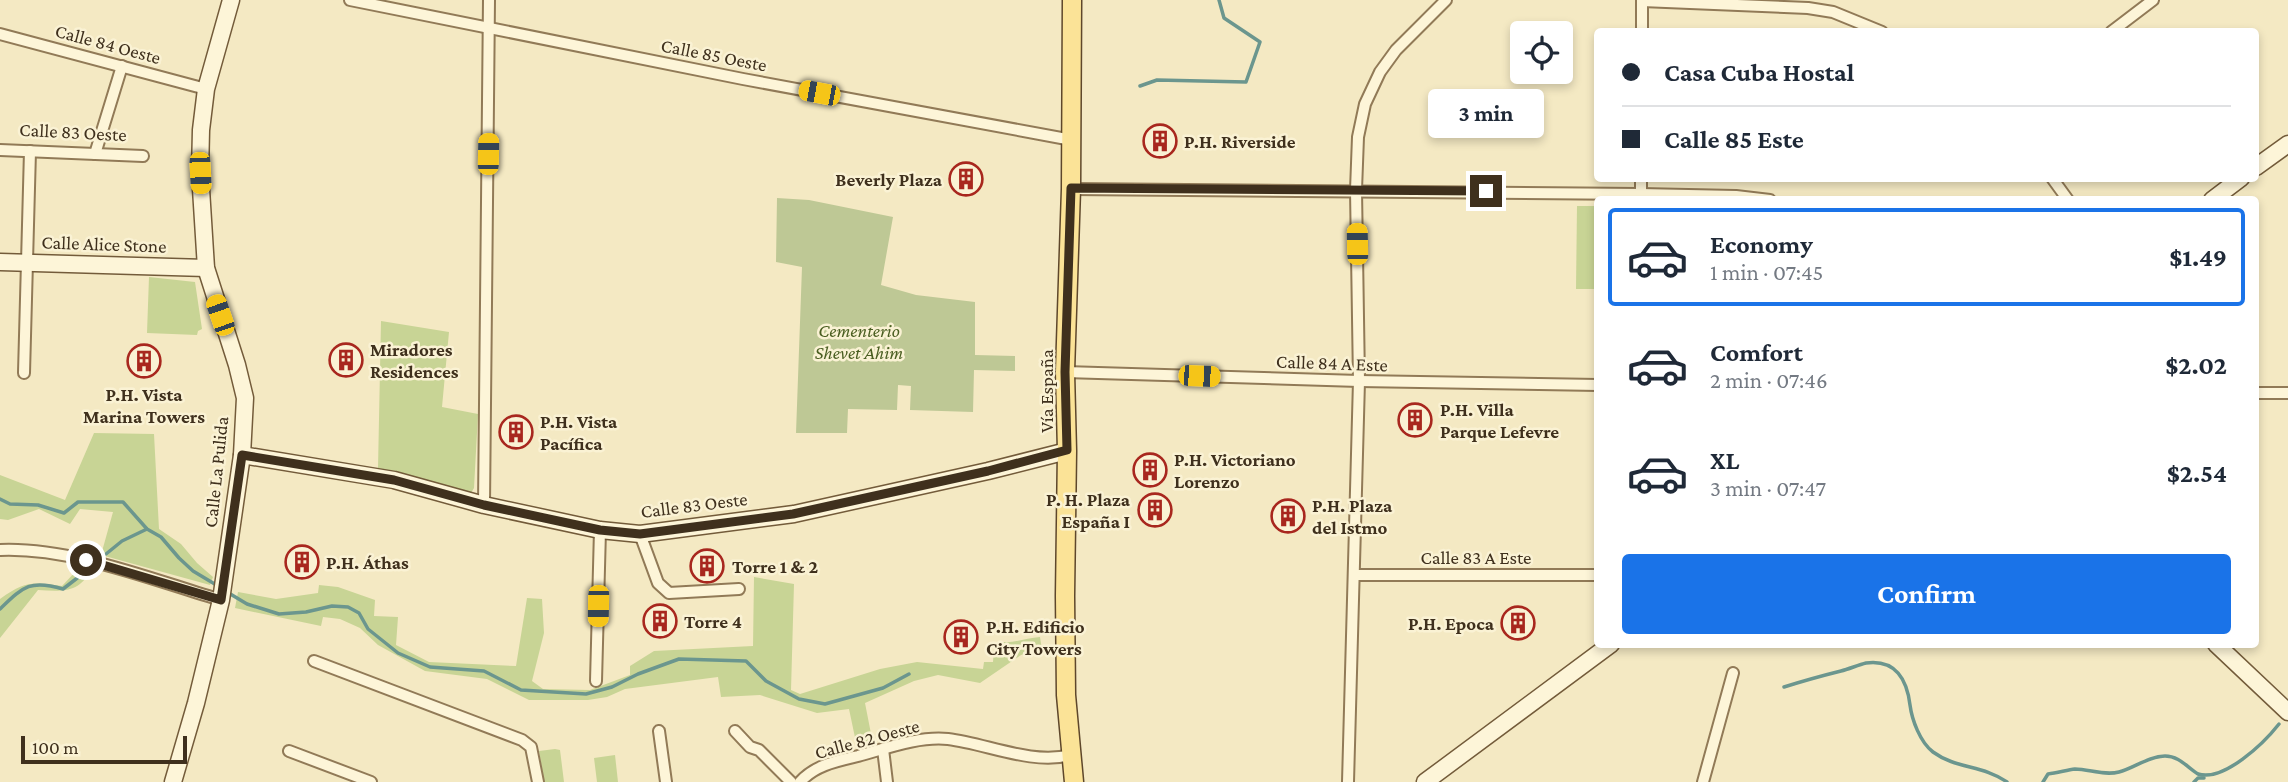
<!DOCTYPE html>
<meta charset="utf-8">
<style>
:root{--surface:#fff;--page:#f6f6f7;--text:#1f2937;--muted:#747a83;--line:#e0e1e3;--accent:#1a73e8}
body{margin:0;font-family:"Crimson Pro",serif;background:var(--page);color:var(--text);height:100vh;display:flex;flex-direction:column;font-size:26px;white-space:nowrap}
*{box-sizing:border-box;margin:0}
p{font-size:23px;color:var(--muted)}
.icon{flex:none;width:38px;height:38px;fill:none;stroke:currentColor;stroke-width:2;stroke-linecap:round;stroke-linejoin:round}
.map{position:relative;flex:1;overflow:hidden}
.side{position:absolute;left:1594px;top:196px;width:665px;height:452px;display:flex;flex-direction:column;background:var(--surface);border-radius:7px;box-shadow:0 4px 10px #0003}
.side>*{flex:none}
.banner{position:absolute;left:1594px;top:28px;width:665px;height:154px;border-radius:7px;box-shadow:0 4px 10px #0003;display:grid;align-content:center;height:154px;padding:0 28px;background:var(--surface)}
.tools{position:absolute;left:1510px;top:21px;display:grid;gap:14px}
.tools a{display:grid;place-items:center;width:63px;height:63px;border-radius:7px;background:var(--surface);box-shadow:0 4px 10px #0003;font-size:35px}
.scale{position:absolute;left:21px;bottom:18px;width:166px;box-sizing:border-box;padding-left:7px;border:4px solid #3f301d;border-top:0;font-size:19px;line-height:24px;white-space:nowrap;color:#3f301d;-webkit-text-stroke:5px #faf2d4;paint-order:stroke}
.end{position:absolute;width:32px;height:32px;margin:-16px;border:9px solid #3f301d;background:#fff;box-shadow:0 0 0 4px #fff}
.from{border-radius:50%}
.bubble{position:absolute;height:49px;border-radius:7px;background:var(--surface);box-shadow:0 4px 10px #0003;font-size:23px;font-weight:700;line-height:49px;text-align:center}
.car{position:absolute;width:21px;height:42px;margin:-21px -10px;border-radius:9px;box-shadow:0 0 5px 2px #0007;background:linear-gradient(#f5c518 24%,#345 0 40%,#f5c518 0 76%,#345 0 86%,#f5c518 0)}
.banner b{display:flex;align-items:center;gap:24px;height:66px;font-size:26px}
.banner b+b{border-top:2px solid var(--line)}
.banner i{width:18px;height:18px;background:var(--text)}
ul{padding:12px 0 0;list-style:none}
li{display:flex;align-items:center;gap:21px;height:98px;margin:0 14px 10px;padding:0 14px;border:4px solid transparent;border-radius:7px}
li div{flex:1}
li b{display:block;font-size:26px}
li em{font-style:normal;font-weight:700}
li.selected{border-color:var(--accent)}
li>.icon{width:63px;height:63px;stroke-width:1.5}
.button{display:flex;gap:14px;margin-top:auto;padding:14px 28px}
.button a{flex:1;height:80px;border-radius:7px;background:var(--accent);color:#fff;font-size:28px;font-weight:700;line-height:80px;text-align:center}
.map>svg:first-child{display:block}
</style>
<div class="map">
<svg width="2288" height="782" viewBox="0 0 2288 782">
<rect width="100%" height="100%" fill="#f4e9c3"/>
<!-- green -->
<g fill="#c8d495">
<path d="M 1577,206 L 1598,206 L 1598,289 L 1576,289 Z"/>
<path d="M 149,277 L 195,282 L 202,329 L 198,331 L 197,335 L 147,333 Z"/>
<path d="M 381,321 L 449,332 L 442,407 L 478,414 L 474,488 L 471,493 L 448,490 L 378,468 Z"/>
<path d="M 94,433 L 154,434 L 159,529 L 181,544 L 197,563 L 213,577 L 210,585 L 101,555 L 113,512 L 80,509 L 70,524 L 39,509 L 8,520 L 0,519 L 0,475 L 65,500 Z"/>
<path d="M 77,570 L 90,570 C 80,594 60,591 38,590 L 0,638 L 0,599 C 26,581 31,582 62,586 Z"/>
<path d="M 754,577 L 794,584 L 791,690 L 800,694 L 880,669 L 917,662 L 983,669 L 984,662 L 993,662 L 994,649 L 1002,650 L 1003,642 C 1015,643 1027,638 1040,637 L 1042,650 L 1021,655 L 980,683 L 938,675 L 914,681 L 865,703 L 873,744 L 857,747 L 849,709 L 817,713 L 760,695 L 721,697 L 718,677 L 625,689 L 607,697 L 588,700 L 529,700 L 487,679 L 425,671 L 378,645 L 360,628 L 340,619 L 323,617 L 321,626 L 235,608 L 238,592 L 276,599 L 318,593 L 319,585 L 338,587 L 375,600 L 374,616 L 398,617 L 396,645 L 429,662 L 516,666 L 527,598 L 542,599 L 544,633 L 532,681 L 543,689 L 590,690 L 630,675 L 630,666 L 654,651 L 753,646 Z"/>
<path d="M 555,749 L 560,750 L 564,782 L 544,782 L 539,751 Z"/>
<path d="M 615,755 L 618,782 L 597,782 L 594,758 Z"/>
</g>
<!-- cemetery -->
<path fill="#bec895" d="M 777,198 L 809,200 L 893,217 L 881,285 L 916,295 L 975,302 L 975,355 L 1015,356 L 1015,371 L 974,370 L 973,412 L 910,410 L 911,386 L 898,385 L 897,410 L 848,409 L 847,433 L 796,433 L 802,267 L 776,262 Z"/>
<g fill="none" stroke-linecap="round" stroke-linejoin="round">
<!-- stream -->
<g stroke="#6b968e" stroke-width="3.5">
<path d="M 1140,86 L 1157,80 L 1246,82 L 1260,42 L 1224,18 L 1219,0"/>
<path d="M 0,499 L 10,504 L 38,505 L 64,513 L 78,502 L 123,502 L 147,529 L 161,537 L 179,558 L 193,571 L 218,586"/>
<path d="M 106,554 L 122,541 L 147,529"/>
<path d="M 227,592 L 247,604 L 279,614 L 306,612 L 332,606 L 348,607 L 359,613 L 368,629 L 398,653 L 430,667 L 484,671 L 521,690 L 586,694 L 612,687 L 638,674 L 679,659 L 746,661 L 766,681 L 799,699 L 825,704 L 883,688 L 909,674"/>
<path d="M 0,609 C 23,587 30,579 63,589 L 85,572"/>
<path d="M 1784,687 C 1803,681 1821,676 1841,671 C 1849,669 1858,665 1866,663 C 1896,659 1907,680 1910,705 C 1912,720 1920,742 1933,752 C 1956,769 1983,765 2007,782"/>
<path d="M 2043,782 L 2048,774 C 2057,773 2067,770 2075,769 C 2089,769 2104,776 2119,772 C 2134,768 2149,756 2165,756 C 2179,756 2187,767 2198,774 C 2224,782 2264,743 2279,724"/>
<path d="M 2194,782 L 2198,778 L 2204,778"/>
</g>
<defs>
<g id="street">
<path d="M 350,0 L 743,79 L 1072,140"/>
<path d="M 1642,1 L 1808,8 L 1833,12 L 1882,32"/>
<path d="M 1642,32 L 1642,0"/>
<path d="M 2111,32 L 2153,0"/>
<path d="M 0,34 L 206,89"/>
<path d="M 0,150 L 143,156"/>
<path d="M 95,154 L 122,66"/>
<path d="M 2052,178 L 2068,200"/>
<path d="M 1071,189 L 1641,194 L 1736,196 L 1770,200"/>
<path d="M 1641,200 L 1641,178"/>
<path d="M 1065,372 L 1359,381 L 1598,385"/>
<path d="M 24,373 L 30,151"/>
<path d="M 2256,393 L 2288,393"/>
<path d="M 484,505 L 489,0"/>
<path d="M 640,534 L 658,583 L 669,593 L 739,589"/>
<path d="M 0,550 C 71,547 153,580 221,600"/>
<path d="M 1354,575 L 1598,575"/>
<path d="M 314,661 L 522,740 L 531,747 L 538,782"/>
<path d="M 596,681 L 600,530"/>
<path d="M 659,731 L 666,782"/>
<path d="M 735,731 L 750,747 L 759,750 L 791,782"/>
<path d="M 883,749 L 887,782"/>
<path d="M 289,751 L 371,782"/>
<path d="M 800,782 C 815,765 837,761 858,756 C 887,748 919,736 948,739 C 988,744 1031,765 1071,755"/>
<path d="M 1348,782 L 1359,381 L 1356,190 L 1358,137 L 1365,104 L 1380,72 L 1396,50 L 1446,0"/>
<path d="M 1703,782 L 1733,673"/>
</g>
<g id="secondary">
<path d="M 2256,167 L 2288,144"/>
<path d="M 2212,200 L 2241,178"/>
<path d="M 0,262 L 206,268"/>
<path d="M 242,455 L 394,480 L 484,505 L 600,530 L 640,534 L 794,514 L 988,471 L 1067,451"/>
<path d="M 2216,644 L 2288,712"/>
<path d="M 173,782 L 196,703 L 221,600 L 242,455 L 245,398 L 237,365 L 206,268 L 200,173 L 201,130 L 206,89 L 231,0"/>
<path d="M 1425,782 L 1611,644"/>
</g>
<path id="primary" d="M 1072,0 L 1071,189 L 1065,372 L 1067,451 L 1065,596 L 1066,695 L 1074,782"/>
</defs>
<!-- street casing -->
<use href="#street" stroke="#917a57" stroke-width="14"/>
<!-- secondary casing -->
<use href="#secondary" stroke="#735b3a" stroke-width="19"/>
<!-- primary casing -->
<use href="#primary" stroke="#5e472b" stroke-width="21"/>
<!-- street -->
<use href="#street" stroke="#fdf5d8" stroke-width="10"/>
<!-- secondary -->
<use href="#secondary" stroke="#fdf5d8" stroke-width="16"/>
<!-- primary -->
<use href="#primary" stroke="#fbe397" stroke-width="18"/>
</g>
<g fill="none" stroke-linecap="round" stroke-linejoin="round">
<!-- route -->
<path stroke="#3f301d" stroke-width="9" d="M 86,560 L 221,600 L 242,455 L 394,480 L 484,505 L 600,530 L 640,534 L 793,514 L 988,471 L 1067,450 L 1065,372 L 1071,188 L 1486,191"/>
</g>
<!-- icons -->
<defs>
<symbol id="building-ring" viewBox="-11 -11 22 22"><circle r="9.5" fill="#faf2d4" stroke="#a8271e" stroke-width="1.5"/><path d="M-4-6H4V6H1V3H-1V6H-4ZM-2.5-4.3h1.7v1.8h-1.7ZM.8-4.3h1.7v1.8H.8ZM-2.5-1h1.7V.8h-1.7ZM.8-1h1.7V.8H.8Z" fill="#a8271e"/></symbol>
</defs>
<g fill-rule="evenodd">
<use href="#building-ring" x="1141" y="122" width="38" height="38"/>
<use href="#building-ring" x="947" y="160" width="38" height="38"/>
<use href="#building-ring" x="327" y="341" width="38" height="38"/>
<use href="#building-ring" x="125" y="342" width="38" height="38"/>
<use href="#building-ring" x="1396" y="401" width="38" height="38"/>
<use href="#building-ring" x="497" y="413" width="38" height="38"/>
<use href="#building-ring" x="1131" y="451" width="38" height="38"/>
<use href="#building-ring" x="1136" y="491" width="38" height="38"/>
<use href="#building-ring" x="1269" y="497" width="38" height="38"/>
<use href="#building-ring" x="283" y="543" width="38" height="38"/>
<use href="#building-ring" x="688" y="547" width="38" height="38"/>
<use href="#building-ring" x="641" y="602" width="38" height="38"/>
<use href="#building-ring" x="1499" y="604" width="38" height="38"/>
<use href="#building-ring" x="942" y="618" width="38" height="38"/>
</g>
<g text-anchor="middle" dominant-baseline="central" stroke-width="5" stroke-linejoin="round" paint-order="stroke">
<!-- street labels -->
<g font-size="19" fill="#3f301d" stroke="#faf2d4">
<text transform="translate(108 44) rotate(15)">Calle 84 Oeste</text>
<text transform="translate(714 55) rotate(11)">Calle 85 Oeste</text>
<text transform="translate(73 132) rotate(3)">Calle 83 Oeste</text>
<text transform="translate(104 244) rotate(2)">Calle Alice Stone</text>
<text transform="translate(1332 363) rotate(2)">Calle 84 A Este</text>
<text transform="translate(1046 391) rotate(-90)">Vía España</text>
<text transform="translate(216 472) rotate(-84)">Calle La Pulida</text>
<text transform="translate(694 505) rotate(-7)">Calle 83 Oeste</text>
<text x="1476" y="557">Calle 83 A Este</text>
<text transform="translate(867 739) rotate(-15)">Calle 82 Oeste</text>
</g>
<!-- poi labels -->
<g font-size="19" font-weight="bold" fill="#3f301d" stroke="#faf2d4" text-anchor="start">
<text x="1184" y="141">P.H. Riverside</text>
<text x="942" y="179" text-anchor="end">Beverly Plaza</text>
<text x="370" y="349">Miradores<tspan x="370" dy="22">Residences</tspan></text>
<text x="144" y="394" text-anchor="middle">P.H. Vista<tspan x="144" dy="22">Marina Towers</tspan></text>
<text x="1440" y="409">P.H. Villa<tspan x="1440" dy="22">Parque Lefevre</tspan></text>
<text x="540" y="421">P.H. Vista<tspan x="540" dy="22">Pacífica</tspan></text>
<text x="1174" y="459">P.H. Victoriano<tspan x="1174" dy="22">Lorenzo</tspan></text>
<text x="1130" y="499" text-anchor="end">P. H. Plaza<tspan x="1130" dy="22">España I</tspan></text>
<text x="1312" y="505">P.H. Plaza<tspan x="1312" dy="22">del Istmo</tspan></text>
<text x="326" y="562">P.H. Áthas</text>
<text x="732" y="566">Torre 1 &amp; 2</text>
<text x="684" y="621">Torre 4</text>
<text x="1494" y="623" text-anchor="end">P.H. Epoca</text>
<text x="986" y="626">P.H. Edificio<tspan x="986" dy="22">City Towers</tspan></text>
</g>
<!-- park labels -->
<g font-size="19" font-style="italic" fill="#4a5e21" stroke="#faf2d4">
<text x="859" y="330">Cementerio<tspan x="859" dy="22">Shevet Ahim</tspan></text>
</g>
</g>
</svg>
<div class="tools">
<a><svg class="icon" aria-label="locate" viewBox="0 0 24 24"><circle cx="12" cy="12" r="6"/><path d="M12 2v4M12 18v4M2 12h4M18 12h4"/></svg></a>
</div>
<div class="scale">100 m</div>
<i class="end from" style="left:86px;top:560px"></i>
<i class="end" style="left:1486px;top:191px"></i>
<div class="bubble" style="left:1428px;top:89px;width:116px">3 min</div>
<i class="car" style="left:819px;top:93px;rotate:281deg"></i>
<i class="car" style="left:488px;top:154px;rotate:1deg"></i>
<i class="car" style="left:200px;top:173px;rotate:177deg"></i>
<i class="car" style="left:1357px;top:244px;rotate:359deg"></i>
<i class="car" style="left:220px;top:315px;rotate:341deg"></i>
<i class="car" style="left:1199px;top:376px;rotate:92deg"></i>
<i class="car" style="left:598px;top:606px;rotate:181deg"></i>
<div class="banner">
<b><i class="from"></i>Casa Cuba Hostal</b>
<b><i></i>Calle 85 Este</b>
</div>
<section class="side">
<ul>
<li class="selected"><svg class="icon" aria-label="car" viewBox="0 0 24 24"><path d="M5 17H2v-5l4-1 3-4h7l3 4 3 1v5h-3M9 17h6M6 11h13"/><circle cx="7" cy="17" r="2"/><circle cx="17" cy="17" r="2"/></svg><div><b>Economy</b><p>1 min · 07:45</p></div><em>$1.49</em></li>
<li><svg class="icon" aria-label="car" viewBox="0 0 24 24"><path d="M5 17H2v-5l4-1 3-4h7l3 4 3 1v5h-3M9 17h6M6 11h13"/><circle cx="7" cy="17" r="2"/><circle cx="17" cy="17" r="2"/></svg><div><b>Comfort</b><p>2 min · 07:46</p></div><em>$2.02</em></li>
<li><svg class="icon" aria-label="car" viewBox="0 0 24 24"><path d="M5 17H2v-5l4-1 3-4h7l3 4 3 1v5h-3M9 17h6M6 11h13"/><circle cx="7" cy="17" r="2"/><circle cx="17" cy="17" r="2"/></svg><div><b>XL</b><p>3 min · 07:47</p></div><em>$2.54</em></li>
</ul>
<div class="button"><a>Confirm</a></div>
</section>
</div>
